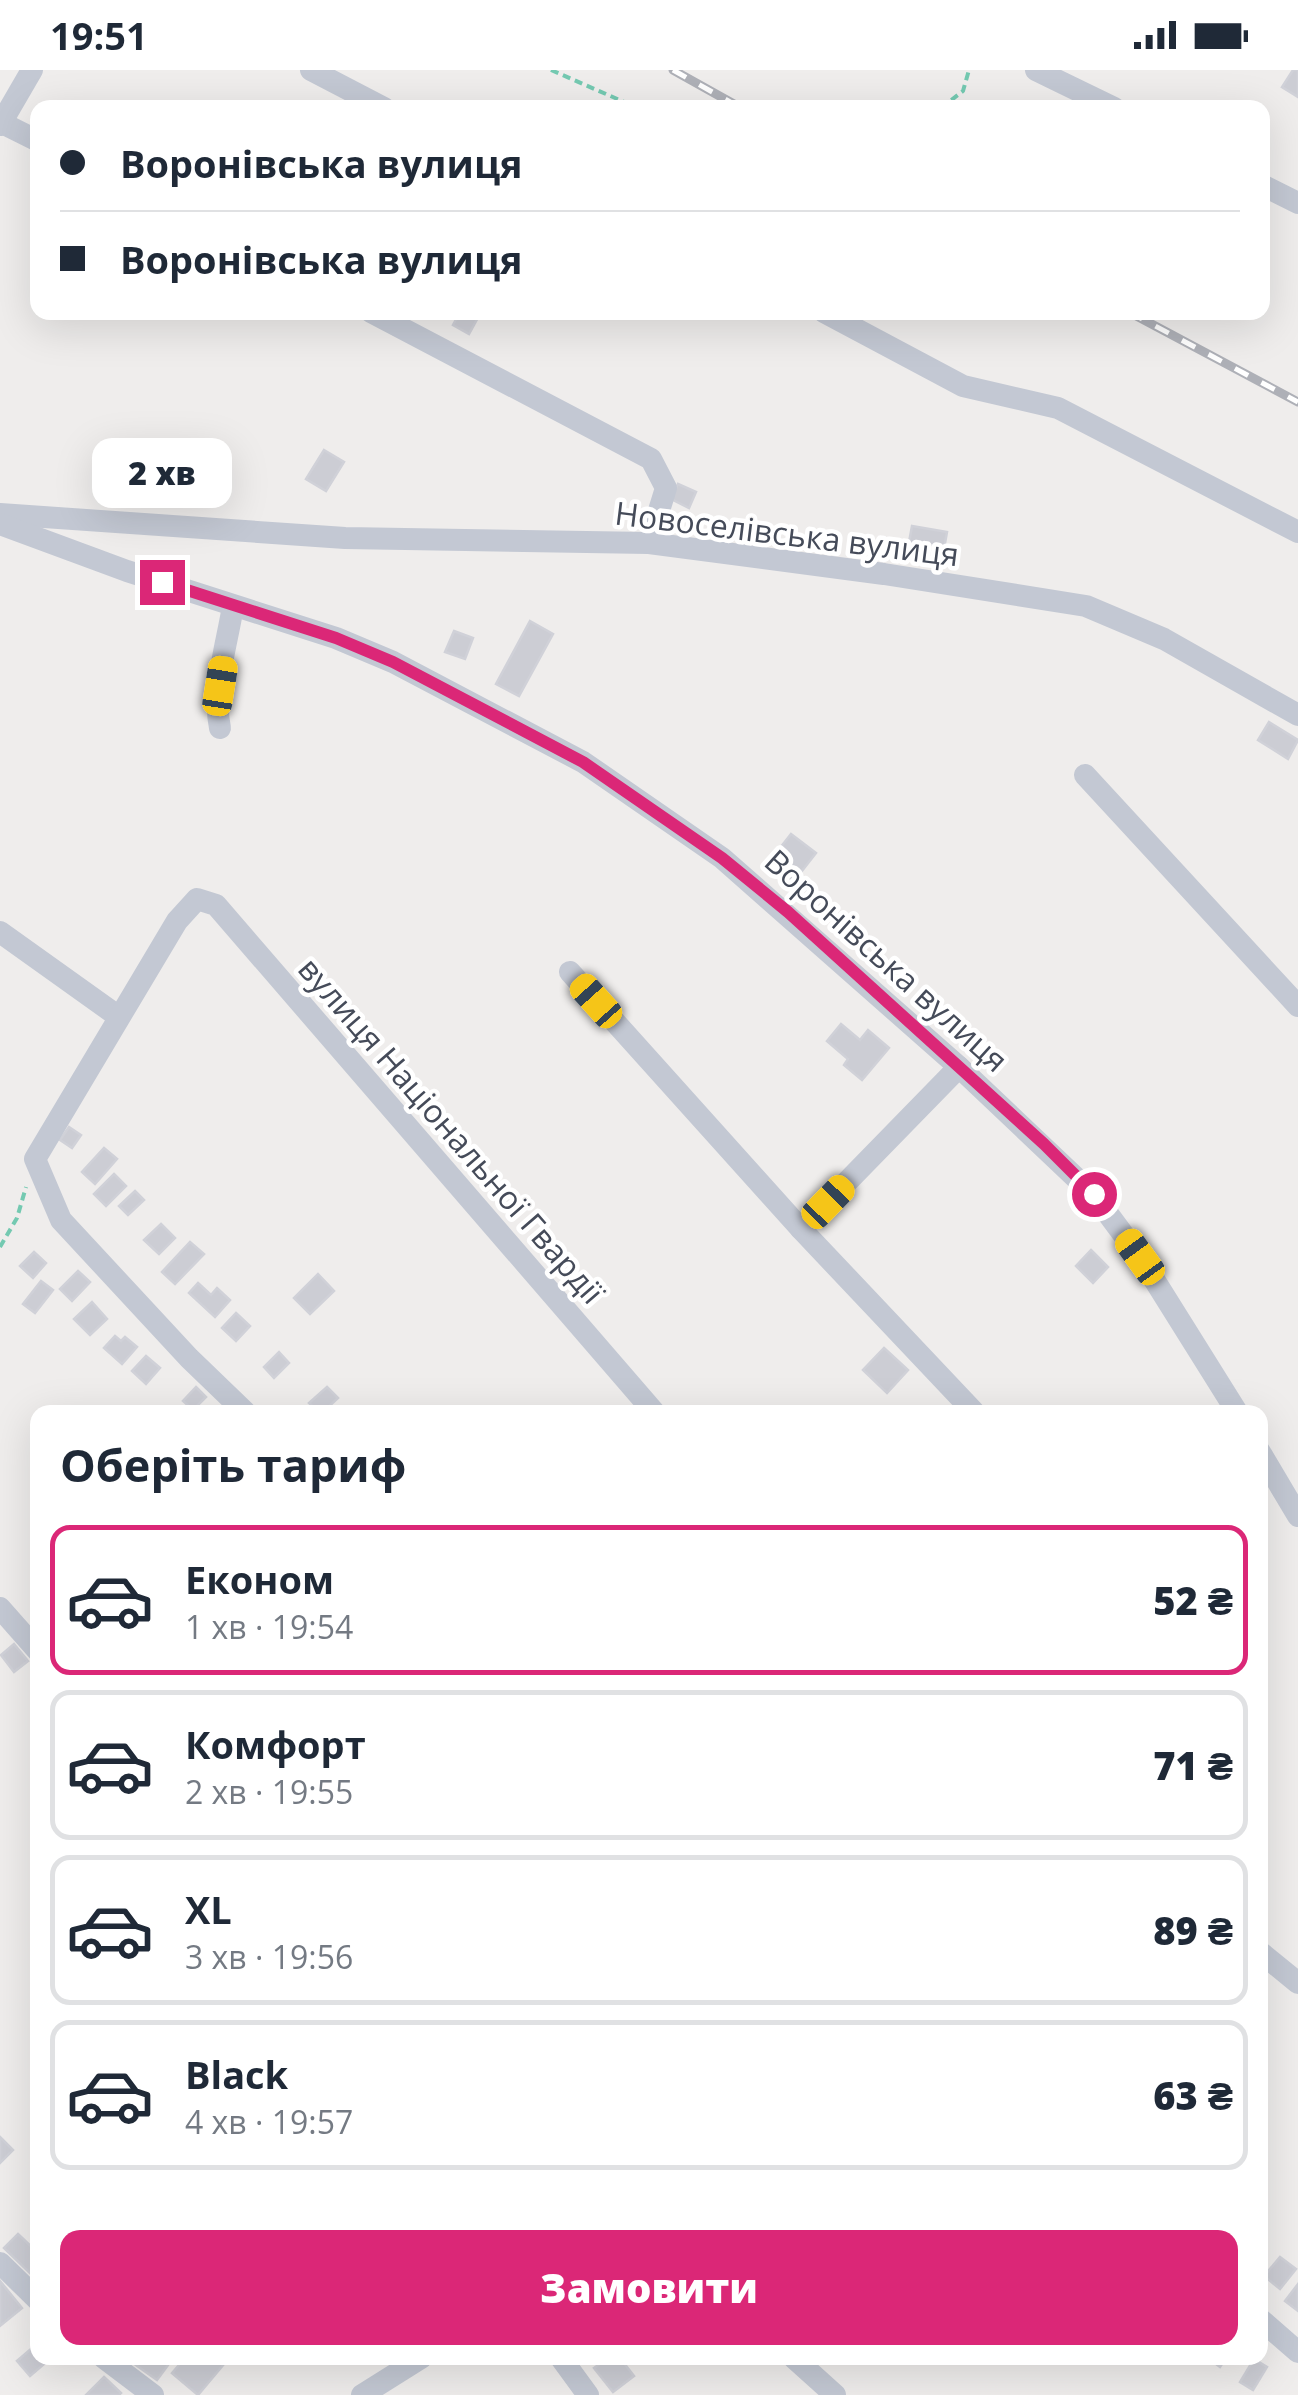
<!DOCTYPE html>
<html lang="uk">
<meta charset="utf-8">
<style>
:root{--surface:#fff;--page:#f6f6f7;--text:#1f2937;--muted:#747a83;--line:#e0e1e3;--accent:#db2777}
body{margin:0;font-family:"Open Sans",sans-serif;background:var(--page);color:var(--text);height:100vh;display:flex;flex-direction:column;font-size:38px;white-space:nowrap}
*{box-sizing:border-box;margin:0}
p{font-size:32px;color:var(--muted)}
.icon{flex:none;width:55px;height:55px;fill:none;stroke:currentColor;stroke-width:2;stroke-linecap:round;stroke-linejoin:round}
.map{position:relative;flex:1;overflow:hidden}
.panel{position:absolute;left:30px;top:1335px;width:1238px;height:960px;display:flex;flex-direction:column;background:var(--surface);border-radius:20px;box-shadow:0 10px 40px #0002}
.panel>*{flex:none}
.top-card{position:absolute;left:30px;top:30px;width:1240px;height:220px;border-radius:20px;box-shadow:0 10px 40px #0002;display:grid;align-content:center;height:220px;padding:0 30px;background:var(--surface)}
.end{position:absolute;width:45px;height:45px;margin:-22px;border:12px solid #db2777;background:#fff;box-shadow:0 0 0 5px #fff}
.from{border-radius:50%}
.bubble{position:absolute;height:70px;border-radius:20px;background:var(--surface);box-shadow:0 10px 40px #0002;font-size:32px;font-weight:800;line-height:70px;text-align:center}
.car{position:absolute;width:30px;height:60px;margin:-30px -15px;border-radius:12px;box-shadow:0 0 8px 2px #0007;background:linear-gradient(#f5c518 24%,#345 0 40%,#f5c518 0 76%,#345 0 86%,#f5c518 0)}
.top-card b{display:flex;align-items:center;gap:35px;height:95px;font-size:38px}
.top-card b+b{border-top:2px solid var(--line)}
.top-card i{width:25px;height:25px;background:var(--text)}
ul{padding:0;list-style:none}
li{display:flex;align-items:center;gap:30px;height:150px;margin:0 20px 15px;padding:0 10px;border:5px solid var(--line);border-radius:20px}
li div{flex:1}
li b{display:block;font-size:38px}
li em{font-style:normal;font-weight:800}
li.selected{border-color:var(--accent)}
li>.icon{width:90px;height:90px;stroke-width:1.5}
h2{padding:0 30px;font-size:45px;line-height:120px}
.action{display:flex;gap:20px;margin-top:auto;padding:20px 30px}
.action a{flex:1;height:115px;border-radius:20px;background:var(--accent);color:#fff;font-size:40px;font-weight:800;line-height:115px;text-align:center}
.status{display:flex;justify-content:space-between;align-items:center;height:70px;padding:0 50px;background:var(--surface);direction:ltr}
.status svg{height:28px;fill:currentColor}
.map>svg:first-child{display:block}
</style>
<div class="status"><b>19:51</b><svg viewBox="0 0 49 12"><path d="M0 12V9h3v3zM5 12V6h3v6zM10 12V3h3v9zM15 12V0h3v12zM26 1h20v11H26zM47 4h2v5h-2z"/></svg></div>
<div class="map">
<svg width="1298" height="2325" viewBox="0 0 1298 2325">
<rect width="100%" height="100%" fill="#efedec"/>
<!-- building -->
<g fill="#cccdd4" stroke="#d0d1d8" stroke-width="2.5">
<path d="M 1293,0 L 1298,0 L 1298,27 L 1282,17 Z"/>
<path d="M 460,242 L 481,242 L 469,264 L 453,255 Z"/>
<path d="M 324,380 L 344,392 L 326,421 L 306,409 Z"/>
<path d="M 678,414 L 696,422 L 689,438 L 671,429 Z"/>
<path d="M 912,456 L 947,462 L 942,490 L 907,483 Z"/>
<path d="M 530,551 L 553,564 L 519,626 L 496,614 Z"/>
<path d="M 454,561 L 473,568 L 465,589 L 445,582 Z"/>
<path d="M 1269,652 L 1298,670 L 1288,689 L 1258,670 Z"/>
<path d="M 791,764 L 816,783 L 794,811 L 769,792 Z"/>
<path d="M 841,954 L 860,970 L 868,960 L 889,978 L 862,1010 L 844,995 L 848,989 L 827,971 Z"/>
<path d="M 69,1057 L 81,1065 L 72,1078 L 60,1070 Z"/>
<path d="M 104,1078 L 117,1089 L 95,1114 L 82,1102 Z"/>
<path d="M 114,1104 L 126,1116 L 106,1136 L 94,1124 Z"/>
<path d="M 135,1121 L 144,1130 L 128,1145 L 119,1136 Z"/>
<path d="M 161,1154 L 175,1168 L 159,1184 L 144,1170 Z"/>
<path d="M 190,1172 L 204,1184 L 175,1214 L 162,1202 Z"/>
<path d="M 1091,1180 L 1108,1197 L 1093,1213 L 1076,1196 Z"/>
<path d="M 34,1182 L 46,1193 L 33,1208 L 20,1196 Z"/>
<path d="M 78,1201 L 90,1212 L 72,1231 L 60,1219 Z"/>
<path d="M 318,1204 L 334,1221 L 310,1244 L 294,1228 Z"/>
<path d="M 41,1211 L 53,1220 L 35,1243 L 23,1234 Z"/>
<path d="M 198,1213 L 211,1225 L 217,1218 L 230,1230 L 215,1247 L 189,1223 Z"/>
<path d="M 92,1232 L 107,1249 L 90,1265 L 74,1249 Z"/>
<path d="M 236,1243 L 250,1256 L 236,1271 L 222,1258 Z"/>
<path d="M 115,1266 L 121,1271 L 125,1267 L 137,1277 L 122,1294 L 104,1278 Z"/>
<path d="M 884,1278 L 908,1300 L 887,1323 L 863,1300 Z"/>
<path d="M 279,1282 L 289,1293 L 274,1308 L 264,1297 Z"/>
<path d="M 146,1286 L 160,1298 L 146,1314 L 132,1301 Z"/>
<path d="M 196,1317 L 206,1327 L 193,1340 L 183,1331 Z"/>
<path d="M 327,1317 L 338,1328 L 323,1342 L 319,1342 L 309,1333 Z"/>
<path d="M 14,1574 L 28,1591 L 14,1602 L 1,1585 Z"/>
<path d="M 0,2067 L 13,2080 L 0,2093 Z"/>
<path d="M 18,2164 L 38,2183 L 38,2199 L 32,2205 L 4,2178 Z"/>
<path d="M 1280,2187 L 1296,2199 L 1280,2219 L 1264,2206 Z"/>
<path d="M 0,2211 L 22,2238 L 0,2256 Z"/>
<path d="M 1298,2214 L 1298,2241 L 1285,2231 Z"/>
<path d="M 38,2273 L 38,2288 L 51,2288 L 30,2306 L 17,2291 Z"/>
<path d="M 131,2288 L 165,2288 L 171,2291 L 157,2310 L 129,2290 Z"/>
<path d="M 185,2288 L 229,2288 L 198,2325 L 172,2303 Z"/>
<path d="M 608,2288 L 620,2288 L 634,2306 L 613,2322 L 594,2298 Z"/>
<path d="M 1208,2288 L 1226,2288 L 1220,2297 Z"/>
<path d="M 1254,2289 L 1267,2297 L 1253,2320 L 1240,2312 Z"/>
<path d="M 104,2307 L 121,2323 L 119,2325 L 86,2325 Z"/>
</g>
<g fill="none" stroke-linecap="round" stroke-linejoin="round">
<!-- path -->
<g stroke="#74c9b1" stroke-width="4" stroke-dasharray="8 5" stroke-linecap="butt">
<path d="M 551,0 L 638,38"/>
<path d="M 733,38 L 737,35 L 753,38"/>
<path d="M 941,38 L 963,21 L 969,0"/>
<path d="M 0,1177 L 17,1148 L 26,1117"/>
</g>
<!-- minor -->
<g stroke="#c3c8d3" stroke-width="22">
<path d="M 311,0 L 384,38"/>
<path d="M 1036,0 L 1114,38"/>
<path d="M 2,53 L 38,71"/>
<path d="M 0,55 L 32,0"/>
<path d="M 1262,115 L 1298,133"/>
<path d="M 371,242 L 651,389 L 666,418 L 649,473"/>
<path d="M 824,242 L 963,316 L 1058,338 L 1298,462"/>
<path d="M 0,444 L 345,468 L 649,473 L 884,504 L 1086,536 L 1164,569 L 1298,645"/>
<path d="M 0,454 L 127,501 L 336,568 L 393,592 L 583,692 L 722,788 L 959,997 L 1094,1125 L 1140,1187 L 1237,1342"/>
<path d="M 220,658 C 212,620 227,574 233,536"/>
<path d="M 1085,705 L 1298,936"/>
<path d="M 0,862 L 119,947"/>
<path d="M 570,902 L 801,1159 L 974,1342"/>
<path d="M 801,1159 L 959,997"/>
<path d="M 245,1342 L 189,1288 L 61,1150 L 35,1089 L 177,851 L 197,829 L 216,835 L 654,1342"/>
<path d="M 1260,1382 L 1298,1446"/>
<path d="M 0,1538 L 38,1581"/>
<path d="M 1260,1882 L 1298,1913"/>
<path d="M 0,2193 L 38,2230"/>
<path d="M 1260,2249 L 1298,2282"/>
<path d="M 104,2288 L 153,2325"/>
<path d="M 561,2288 L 588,2325"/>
<path d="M 794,2288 L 835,2325"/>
<path d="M 362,2325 L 421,2288"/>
</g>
<defs>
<g id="rail">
<path d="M 673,0 L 741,38"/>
<path d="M 1129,242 L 1298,332"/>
</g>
</defs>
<!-- rail casing -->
<use href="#rail" stroke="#aeb0b7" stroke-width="9"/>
<!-- rail -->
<use href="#rail" stroke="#fff" stroke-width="5" stroke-dasharray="15" stroke-linecap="butt"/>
</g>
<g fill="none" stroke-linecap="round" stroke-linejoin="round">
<!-- route -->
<path stroke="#db2777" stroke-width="12" d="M 162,512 L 336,568 L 393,592 L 583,692 L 722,788 L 788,842 L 1044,1074 L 1094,1124"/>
</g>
<g text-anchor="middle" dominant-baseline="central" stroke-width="9" stroke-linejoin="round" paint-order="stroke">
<!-- street labels -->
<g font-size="32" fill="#454b59" stroke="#fff">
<text transform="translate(787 463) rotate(7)">Новоселівська вулиця</text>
<text transform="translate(887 890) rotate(42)">Воронівська вулиця</text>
<text transform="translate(452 1060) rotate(49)">вулиця Національної Гвардії</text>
</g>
</g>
</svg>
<i class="end from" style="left:1094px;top:1124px"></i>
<i class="end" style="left:162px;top:512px"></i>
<div class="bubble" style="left:92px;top:368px;width:140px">2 хв</div>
<i class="car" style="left:220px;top:616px;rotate:9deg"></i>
<i class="car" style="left:596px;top:931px;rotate:318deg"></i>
<i class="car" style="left:828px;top:1132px;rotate:44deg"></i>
<i class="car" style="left:1140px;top:1187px;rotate:324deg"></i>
<div class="top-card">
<b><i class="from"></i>Воронівська вулиця</b>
<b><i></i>Воронівська вулиця</b>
</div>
<section class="panel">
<h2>Оберіть тариф</h2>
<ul>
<li class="selected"><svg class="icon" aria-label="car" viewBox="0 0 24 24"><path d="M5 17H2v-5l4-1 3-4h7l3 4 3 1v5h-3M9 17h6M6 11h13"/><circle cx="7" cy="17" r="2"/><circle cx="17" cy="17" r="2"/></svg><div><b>Економ</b><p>1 хв · 19:54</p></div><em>52 ₴</em></li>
<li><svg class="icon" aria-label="car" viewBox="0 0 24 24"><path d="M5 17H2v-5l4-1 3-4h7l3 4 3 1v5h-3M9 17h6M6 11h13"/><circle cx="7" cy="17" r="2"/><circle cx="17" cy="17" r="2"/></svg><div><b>Комфорт</b><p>2 хв · 19:55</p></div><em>71 ₴</em></li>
<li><svg class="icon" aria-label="car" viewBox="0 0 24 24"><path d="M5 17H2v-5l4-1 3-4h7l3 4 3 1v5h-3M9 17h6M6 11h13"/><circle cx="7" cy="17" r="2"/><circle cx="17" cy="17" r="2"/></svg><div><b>XL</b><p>3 хв · 19:56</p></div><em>89 ₴</em></li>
<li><svg class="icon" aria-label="car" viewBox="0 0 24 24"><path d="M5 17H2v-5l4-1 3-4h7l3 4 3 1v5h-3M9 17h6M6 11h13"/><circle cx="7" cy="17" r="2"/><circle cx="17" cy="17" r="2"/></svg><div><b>Black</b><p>4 хв · 19:57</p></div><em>63 ₴</em></li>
</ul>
<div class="action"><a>Замовити</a></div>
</section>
</div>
